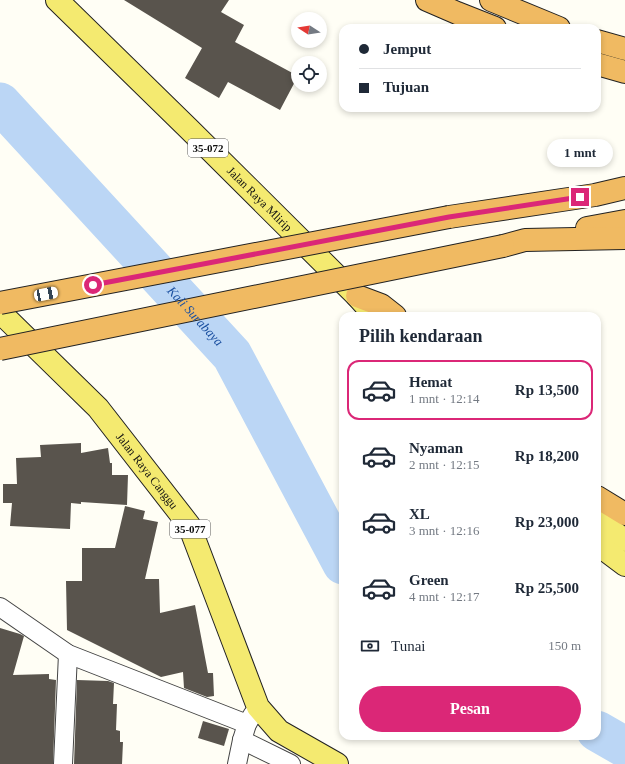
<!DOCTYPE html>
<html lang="id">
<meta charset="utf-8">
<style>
:root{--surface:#fff;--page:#f2f2f3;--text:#1f2937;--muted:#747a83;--line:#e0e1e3;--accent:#db2777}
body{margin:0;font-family:Georgia,serif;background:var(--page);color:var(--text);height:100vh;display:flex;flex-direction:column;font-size:15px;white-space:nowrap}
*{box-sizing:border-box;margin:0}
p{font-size:13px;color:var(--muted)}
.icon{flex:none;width:22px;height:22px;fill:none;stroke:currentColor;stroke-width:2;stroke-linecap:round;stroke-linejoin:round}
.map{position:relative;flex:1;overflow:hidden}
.drawer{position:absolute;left:339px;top:312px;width:262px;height:428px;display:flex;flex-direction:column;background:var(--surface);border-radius:12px;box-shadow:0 2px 6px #0003}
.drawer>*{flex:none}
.guide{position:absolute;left:339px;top:24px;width:262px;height:88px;border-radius:12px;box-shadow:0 2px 6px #0003;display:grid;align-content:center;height:88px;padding:0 20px;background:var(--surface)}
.needle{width:26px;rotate:282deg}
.controls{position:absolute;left:291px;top:12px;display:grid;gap:8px}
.controls a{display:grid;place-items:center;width:36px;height:36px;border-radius:50%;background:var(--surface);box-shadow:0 2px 6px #0003;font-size:20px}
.end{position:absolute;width:18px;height:18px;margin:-9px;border:5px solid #db2777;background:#fff;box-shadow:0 0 0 2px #fff}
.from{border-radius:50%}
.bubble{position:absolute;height:28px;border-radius:14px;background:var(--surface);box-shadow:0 2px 6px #0003;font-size:13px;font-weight:600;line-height:28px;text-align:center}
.car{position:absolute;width:12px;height:24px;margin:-12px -6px;border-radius:5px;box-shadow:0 0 3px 1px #0007;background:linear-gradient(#fff 24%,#345 0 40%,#fff 0 76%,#345 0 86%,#fff 0)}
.guide b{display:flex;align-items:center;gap:14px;height:38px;font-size:15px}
.guide b+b{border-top:1px solid var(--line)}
.guide i{width:10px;height:10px;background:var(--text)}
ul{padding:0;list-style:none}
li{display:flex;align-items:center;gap:12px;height:60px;margin:0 8px 6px;padding:0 12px;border:2px solid transparent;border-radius:12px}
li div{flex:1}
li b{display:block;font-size:15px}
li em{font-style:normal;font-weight:600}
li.current{border-color:var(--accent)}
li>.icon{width:36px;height:36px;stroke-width:1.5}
h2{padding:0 20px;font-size:18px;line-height:48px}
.pay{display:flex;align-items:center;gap:10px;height:44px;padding:0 20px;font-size:15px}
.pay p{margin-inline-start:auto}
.action{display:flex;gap:8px;margin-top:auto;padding:8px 20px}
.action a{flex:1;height:46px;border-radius:24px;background:var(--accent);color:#fff;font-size:16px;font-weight:600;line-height:46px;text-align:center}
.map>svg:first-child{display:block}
</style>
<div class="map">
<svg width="625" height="764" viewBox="0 0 625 764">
<rect width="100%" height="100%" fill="#fffef5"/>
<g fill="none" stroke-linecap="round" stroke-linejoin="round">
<!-- river -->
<g stroke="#bbd6f5" stroke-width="41">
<path id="s1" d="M 0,103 L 232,355 L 343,564"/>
<path d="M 597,731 L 625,747"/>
</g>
</g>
<!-- building -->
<g fill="#59544d">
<path d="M 124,0 L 229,0 L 221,12 L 244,25 L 235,42 L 298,76 L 280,110 L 228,82 L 219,98 L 185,78 L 202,48 Z"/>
<path d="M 81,443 L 81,453 L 108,448 L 110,463 L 112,463 L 112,475 L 128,475 L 127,505 L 81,502 L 81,504 L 71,503 L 70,529 L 10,526 L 12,503 L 3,503 L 3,484 L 17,484 L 16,458 L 41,457 L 40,445 Z"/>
<path d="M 125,506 L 145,511 L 143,519 L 158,522 L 145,579 L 159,579 L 160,613 L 195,605 L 208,673 L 213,673 L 214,696 L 207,697 L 184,688 L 183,672 L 161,677 L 67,630 L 66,581 L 82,581 L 82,548 L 115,548 Z"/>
<path d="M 0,628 L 20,634 L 24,636 L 13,675 L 49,674 L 49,679 L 56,680 L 53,764 L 0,764 Z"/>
<path d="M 77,680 L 108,681 L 114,683 L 113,704 L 117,704 L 116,730 L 120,731 L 120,742 L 123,742 L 122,764 L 74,764 Z"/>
<path d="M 203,721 L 229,729 L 224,746 L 198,738 Z"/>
</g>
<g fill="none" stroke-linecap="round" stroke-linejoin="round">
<defs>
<g id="street">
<path d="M 0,607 L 68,654 L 247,724"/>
<path d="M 242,740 L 291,764"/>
<path d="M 63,764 L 68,654"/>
<path d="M 237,764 L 242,740 L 247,724 L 253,714"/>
</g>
<g id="primary">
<path id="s2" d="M 57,0 L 190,130 L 357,296 L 375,316"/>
<path id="s3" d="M 0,312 L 98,408 L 189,525 L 258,707 L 279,731 L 337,764"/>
<path d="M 597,520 L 625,540"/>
<path d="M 597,544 L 625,565"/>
</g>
<g id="highway">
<path d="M 427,0 L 457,13 L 495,28"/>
<path d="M 491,0 L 559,28"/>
<path d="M 597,41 L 625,49"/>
<path d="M 597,64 L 625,72"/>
<path d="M 449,217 L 595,195 L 625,188"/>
<path d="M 587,228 L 625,221"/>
<path d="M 503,246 L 525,240 L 625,238"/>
<path d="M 357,296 L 381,305 L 395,316"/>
<path d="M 597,497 L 625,514"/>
</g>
</defs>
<!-- street casing -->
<use href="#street" stroke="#444" stroke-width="20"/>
<!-- primary casing -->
<use href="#primary" stroke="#222" stroke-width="24"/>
<!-- highway casing -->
<use href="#highway" stroke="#222" stroke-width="24"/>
<!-- street -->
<use href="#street" stroke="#fff" stroke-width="18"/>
<!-- primary -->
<use href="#primary" stroke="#f4ea70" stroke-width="22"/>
<!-- highway -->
<use href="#highway" stroke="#f0ba62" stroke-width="22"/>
<defs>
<g id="highway-bridge">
<path d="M 0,303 L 449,217"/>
<path d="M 0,349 L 503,246"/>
</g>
</defs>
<!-- highway-bridge casing -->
<use href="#highway-bridge" stroke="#222" stroke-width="24" stroke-linecap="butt"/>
<!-- highway-bridge -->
<use href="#highway-bridge" stroke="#f0ba62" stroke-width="22"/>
</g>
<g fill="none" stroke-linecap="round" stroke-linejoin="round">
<!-- route -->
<path stroke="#db2777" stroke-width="5" d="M 93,285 L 449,217 L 580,197"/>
</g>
<g text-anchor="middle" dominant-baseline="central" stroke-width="4" stroke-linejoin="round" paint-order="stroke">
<!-- shield labels -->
<g fill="#fff" stroke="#585858" stroke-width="1">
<rect x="188" y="139" width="40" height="18" rx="3"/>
<rect x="170" y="520" width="40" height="18" rx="3"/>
</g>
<g font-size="11" font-weight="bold" fill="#111">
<text x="208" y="148">35-072</text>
<text x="190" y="529">35-077</text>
</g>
<!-- street labels -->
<g font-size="12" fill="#111" stroke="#fff">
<text stroke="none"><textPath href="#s2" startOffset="284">Jalan Raya Mlirip</textPath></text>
<text stroke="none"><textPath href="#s3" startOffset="217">Jalan Raya Canggu</textPath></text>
</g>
<!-- water labels -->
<g font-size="13" font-style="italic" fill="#1c51a1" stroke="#fff">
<text stroke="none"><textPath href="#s1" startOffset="289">Kali Surabaya</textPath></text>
</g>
</g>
</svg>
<div class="controls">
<a><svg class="needle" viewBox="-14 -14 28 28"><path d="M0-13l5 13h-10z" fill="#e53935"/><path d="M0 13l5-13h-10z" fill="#747a83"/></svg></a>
<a><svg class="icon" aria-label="locate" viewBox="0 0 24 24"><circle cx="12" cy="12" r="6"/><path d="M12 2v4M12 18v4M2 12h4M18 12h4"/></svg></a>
</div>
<i class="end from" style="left:93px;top:285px"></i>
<i class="end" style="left:580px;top:197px"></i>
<div class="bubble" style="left:547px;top:139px;width:66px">1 mnt</div>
<i class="car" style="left:46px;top:294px;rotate:79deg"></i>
<div class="guide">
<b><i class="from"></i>Jemput</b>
<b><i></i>Tujuan</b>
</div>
<section class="drawer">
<h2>Pilih kendaraan</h2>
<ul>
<li class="current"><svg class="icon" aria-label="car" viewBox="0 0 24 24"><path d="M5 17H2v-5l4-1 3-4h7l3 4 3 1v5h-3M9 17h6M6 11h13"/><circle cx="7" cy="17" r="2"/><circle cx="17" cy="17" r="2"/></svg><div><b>Hemat</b><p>1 mnt · 12:14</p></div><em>Rp 13,500</em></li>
<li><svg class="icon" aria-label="car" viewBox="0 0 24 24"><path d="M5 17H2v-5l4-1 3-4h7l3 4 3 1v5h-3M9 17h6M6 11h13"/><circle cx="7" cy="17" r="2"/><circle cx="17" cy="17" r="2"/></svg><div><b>Nyaman</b><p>2 mnt · 12:15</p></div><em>Rp 18,200</em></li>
<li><svg class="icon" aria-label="car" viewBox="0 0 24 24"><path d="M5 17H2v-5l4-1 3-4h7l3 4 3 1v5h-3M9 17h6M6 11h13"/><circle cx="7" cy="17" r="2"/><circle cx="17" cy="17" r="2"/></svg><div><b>XL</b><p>3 mnt · 12:16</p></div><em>Rp 23,000</em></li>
<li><svg class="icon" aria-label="car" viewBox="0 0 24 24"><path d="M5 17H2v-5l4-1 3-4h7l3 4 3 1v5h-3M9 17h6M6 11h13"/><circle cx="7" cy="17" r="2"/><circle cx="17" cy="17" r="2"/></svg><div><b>Green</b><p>4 mnt · 12:17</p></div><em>Rp 25,500</em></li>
</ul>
<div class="pay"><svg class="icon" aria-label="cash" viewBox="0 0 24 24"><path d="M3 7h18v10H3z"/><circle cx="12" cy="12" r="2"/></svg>Tunai<p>150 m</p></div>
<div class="action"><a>Pesan</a></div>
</section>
</div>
